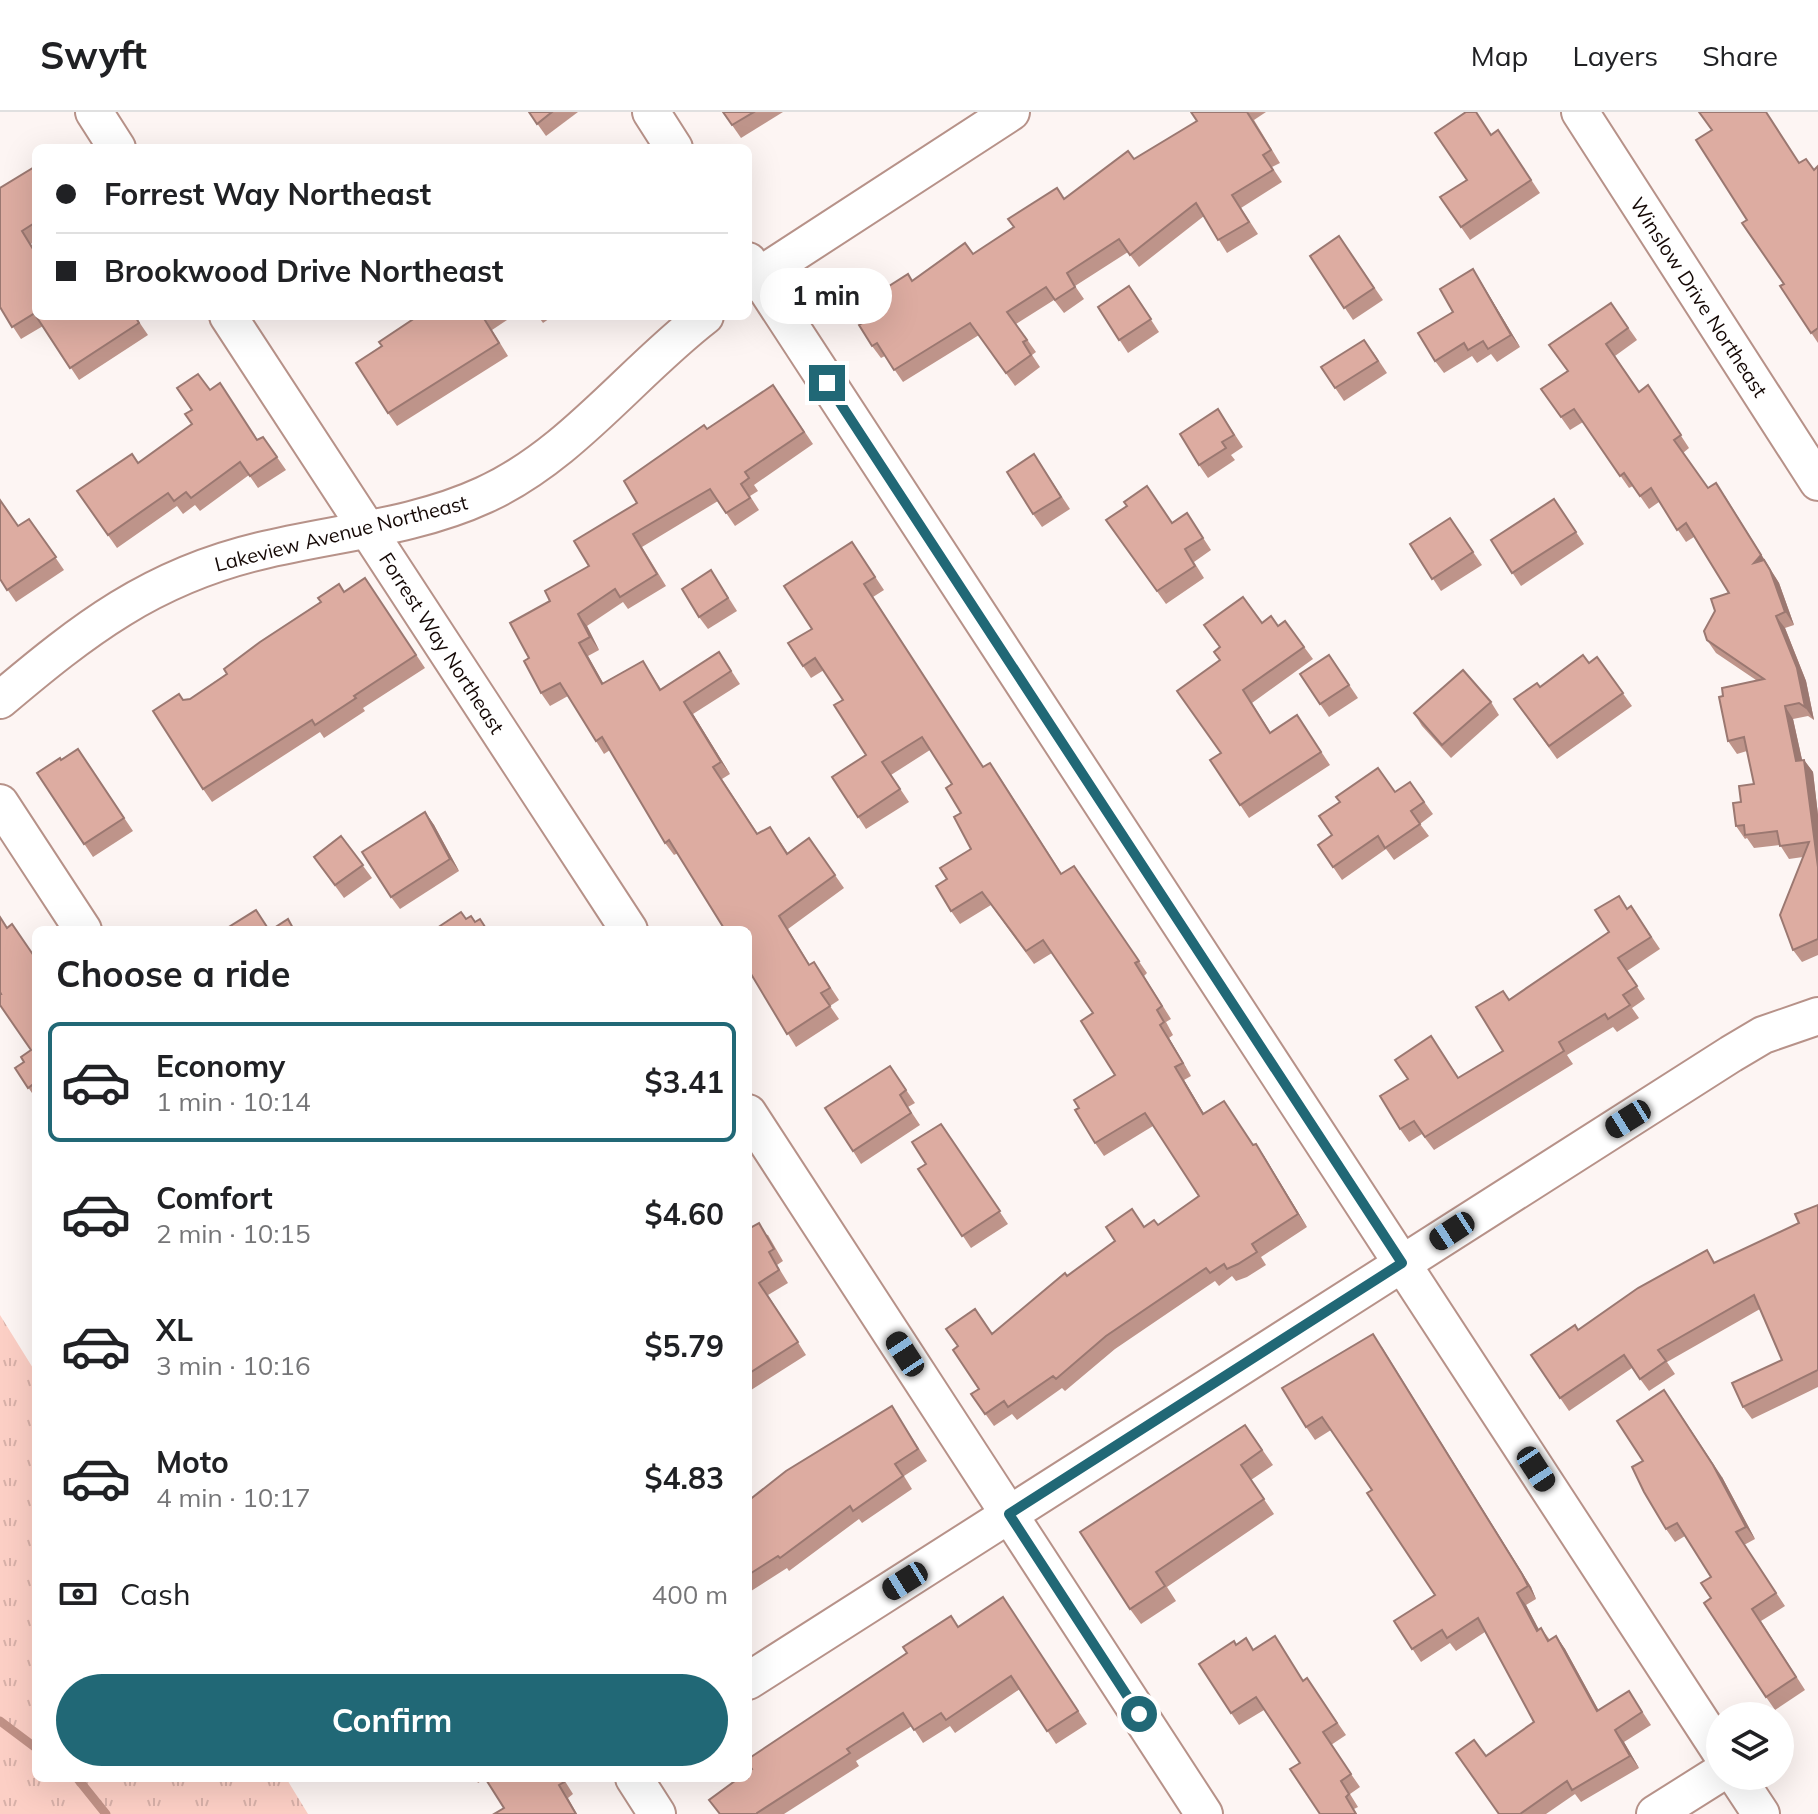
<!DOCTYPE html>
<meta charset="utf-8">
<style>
:root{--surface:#fff;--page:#f6f6f6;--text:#202124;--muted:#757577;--line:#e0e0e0;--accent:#216876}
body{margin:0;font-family:Mulish,sans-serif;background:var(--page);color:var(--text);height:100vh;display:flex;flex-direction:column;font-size:30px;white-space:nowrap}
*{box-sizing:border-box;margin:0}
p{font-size:26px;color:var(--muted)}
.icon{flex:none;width:44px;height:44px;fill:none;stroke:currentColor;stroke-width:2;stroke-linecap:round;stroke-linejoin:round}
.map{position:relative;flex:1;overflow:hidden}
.sheet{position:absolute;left:32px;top:814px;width:720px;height:856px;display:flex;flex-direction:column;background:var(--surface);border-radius:12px;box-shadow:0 8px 32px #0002}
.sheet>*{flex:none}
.hud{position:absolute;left:32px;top:32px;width:720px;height:176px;border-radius:12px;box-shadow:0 8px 32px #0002;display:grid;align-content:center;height:176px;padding:0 24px;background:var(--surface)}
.fabs{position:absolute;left:1706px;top:1590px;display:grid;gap:16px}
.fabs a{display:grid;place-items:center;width:88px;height:88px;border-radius:50%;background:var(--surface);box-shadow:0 8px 32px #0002;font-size:40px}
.end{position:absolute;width:36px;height:36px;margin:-18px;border:10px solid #216876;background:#fff;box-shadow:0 0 0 4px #fff}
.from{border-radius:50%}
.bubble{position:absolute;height:56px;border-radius:28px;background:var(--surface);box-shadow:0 8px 32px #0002;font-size:26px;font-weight:700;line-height:56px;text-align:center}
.car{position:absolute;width:24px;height:48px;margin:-24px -12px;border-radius:10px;box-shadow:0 0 6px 2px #0007;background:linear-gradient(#222 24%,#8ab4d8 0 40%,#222 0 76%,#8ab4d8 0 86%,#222 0)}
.hud b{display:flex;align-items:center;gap:28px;height:76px;font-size:30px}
.hud b+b{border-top:2px solid var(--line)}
.hud i{width:20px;height:20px;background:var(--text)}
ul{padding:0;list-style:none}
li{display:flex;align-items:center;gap:24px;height:120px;margin:0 16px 12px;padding:0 8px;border:4px solid transparent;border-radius:12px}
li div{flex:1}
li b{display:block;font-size:30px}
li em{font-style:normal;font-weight:700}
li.current{border-color:var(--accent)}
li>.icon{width:72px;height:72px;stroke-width:1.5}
h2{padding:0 24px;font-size:36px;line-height:96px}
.pay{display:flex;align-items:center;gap:20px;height:88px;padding:0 24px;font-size:30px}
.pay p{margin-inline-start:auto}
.cta{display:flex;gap:16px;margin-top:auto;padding:16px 24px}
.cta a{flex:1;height:92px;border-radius:48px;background:var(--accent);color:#fff;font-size:32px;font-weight:700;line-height:92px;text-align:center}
header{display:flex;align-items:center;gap:48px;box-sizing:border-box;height:112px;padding:0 40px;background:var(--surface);border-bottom:2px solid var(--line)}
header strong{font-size:38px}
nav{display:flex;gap:44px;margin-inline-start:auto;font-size:28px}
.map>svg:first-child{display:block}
</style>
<header>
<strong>Swyft</strong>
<nav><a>Map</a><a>Layers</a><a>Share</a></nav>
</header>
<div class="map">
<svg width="1818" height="1702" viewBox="0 0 1818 1702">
<defs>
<pattern id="grass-tufts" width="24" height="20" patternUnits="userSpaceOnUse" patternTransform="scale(2)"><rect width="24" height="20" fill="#fccfc5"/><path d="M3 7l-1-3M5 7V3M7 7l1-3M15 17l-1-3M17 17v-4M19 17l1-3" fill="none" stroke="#d7b0a8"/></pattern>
</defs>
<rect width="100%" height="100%" fill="#fdf5f3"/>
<!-- grass -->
<path fill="url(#grass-tufts)" d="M 0,1203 L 36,1261 L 36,1666 L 286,1666 L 308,1702 L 0,1702 Z"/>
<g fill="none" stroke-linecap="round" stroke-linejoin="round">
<!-- stream -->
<g stroke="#c09186" stroke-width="9">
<path d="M 0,1609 L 36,1636"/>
<path d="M 77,1666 L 106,1702"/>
</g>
<defs>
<g id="minor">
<path d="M 94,0 L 117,36"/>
<path d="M 651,0 L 674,36"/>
<path d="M 1580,0 L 1818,370"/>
<path d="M 748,149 L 1720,1639"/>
<path d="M 748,171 L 1011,0"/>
<path d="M 228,204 L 629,818"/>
<path d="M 0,588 C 84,517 151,465 260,439 C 334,421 415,415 484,383 C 570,344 631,261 705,204"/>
<path d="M 0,691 L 83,818"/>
<path d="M 748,1001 L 1204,1702"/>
<path d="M 748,1569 L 1731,942 L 1763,923 L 1818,904"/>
<path d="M 1736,1664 L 1761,1702"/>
<path d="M 634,1666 L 657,1702"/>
<path d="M 1655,1702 L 1720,1661"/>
</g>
</defs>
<!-- minor casing -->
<use href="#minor" stroke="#b79289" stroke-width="40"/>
<!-- minor -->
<use href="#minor" stroke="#fff" stroke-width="36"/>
</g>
<!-- wall -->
<g fill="#be948a">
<path d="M 529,0 L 578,0 L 546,24 Z"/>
<path d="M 723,0 L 783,0 L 741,26 Z"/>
<path d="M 1191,0 L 1266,0 L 1254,8 L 1280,51 L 1272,55 L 1282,70 L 1241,96 L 1258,122 L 1227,141 L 1204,104 L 1139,155 L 1128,140 L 1075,174 L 1084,187 L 1064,201 L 1054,188 L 1016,212 L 1036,240 L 1032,243 L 1040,255 L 1015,274 L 979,223 L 903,270 L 885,244 L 881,246 L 872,234 L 873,205 L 912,169 L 973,142 L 1064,86 L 1134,47 L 1197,9 Z"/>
<path d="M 1498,18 L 1540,81 L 1470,128 L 1440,85 L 1467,68 L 1491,23 Z"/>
<path d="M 1712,18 L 1800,51 L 1814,58 L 1818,54 L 1818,231 L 1780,174 L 1784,172 L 1747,108 Z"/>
<path d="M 36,54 L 36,128 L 31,132 L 36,140 L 36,204 L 135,204 L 148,223 L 79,268 L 43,214 L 21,227 L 0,195 Z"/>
<path d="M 1339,124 L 1383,188 L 1353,208 L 1310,144 Z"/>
<path d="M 1481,170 L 1520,235 L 1497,250 L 1491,242 L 1477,251 L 1472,244 L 1444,261 L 1435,249 L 1453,200 Z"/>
<path d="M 1129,174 L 1159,220 L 1128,241 L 1098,195 Z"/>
<path d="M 1611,191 L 1637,228 L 1615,244 L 1639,280 L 1648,273 L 1689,336 L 1683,341 L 1708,376 L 1725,384 L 1779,471 L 1794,513 L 1785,516 L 1806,569 L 1814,608 L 1808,604 L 1793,607 L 1802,648 L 1804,648 L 1813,660 L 1818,703 L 1818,843 L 1802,850 L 1793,838 L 1803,745 L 1789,747 L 1780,733 L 1754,736 L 1747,726 L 1745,727 L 1736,714 L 1741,690 L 1754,672 L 1747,639 L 1737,642 L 1728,629 L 1723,584 L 1756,568 L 1716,541 L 1707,528 L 1729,481 L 1694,425 L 1686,430 L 1659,390 L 1649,397 L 1633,374 L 1629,376 L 1583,310 L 1570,318 L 1541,277 L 1568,259 Z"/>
<path d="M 418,204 L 513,204 L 492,218 L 508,244 L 397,314 L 388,301 L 382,234 Z"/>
<path d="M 538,204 L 553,204 L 543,211 Z"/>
<path d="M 1373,240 L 1387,261 L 1344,289 L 1321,255 Z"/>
<path d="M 773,273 L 813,332 L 754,373 L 758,379 L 750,384 L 759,398 L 735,414 L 718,389 L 642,435 L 666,474 L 628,497 L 623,490 L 587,514 L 599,538 L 588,544 L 603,571 L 643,549 L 661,577 L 719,540 L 740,572 L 693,602 L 730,662 L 722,667 L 758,722 L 770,715 L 788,741 L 809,726 L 844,776 L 788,817 L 810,853 L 814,850 L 839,888 L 830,894 L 839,907 L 796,935 L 678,741 L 674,743 L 665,731 L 610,638 L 604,642 L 568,584 L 550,594 L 541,581 L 529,546 L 550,489 L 589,454 L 637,391 L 707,317 Z"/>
<path d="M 210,278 L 258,328 L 263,325 L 286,358 L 258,376 L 249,363 L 200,399 L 195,393 L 183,402 L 177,394 L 117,436 L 77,379 L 138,351 L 192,312 L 192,298 Z"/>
<path d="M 1218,297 L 1243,335 L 1231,343 L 1235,348 L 1208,366 L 1199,353 Z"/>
<path d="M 1034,342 L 1070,397 L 1042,415 L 1033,402 Z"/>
<path d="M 1554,387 L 1584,432 L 1521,474 L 1491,428 Z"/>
<path d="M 1187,401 L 1211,438 L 1194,450 L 1204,466 L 1166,492 L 1106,408 L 1172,411 Z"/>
<path d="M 1450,406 L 1482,453 L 1441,479 L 1410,432 Z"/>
<path d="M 29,407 L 64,458 L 16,490 L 0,467 L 18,414 Z"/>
<path d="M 852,430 L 884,478 L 873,485 L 983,655 L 999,664 L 1062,762 L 1074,754 L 1147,861 L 1144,864 L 1171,907 L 1166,910 L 1173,923 L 1169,926 L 1191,964 L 1184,968 L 1204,1002 L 1254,1033 L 1264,1044 L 1307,1115 L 1261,1145 L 1266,1153 L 1247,1165 L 1236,1169 L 1232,1164 L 1219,1174 L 1215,1169 L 1115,1237 L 1065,1279 L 1062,1276 L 1017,1308 L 1012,1302 L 994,1314 L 971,1282 L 979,1277 L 992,1222 L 1067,1164 L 1144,1115 L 1158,1113 L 1199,1084 L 1153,1014 L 1104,1044 L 1095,1031 L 1115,963 L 1093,901 L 1052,841 L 1034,852 L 991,793 L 960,812 L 951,799 L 947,767 L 971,737 L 952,672 L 930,638 L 891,663 L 909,690 L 866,717 L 832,665 L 866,643 L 843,588 L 824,558 L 811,566 L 803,554 L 812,517 Z"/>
<path d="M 711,458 L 737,499 L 708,517 L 699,505 Z"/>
<path d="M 365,466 L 425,556 L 363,596 L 365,599 L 324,626 L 320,620 L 212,690 L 203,677 L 183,588 L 190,587 Z"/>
<path d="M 1285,509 L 1313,547 L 1252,591 L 1271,621 L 1297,603 L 1330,653 L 1249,706 L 1210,648 L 1221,641 L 1220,548 L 1262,511 L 1278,514 Z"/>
<path d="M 1329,543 L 1358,586 L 1329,605 L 1300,562 Z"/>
<path d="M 1597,545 L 1632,594 L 1557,647 L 1514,587 L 1589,551 Z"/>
<path d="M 1491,590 L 1499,603 L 1451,646 L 1422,614 L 1414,601 Z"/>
<path d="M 78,637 L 133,719 L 93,745 L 37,661 L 61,648 Z"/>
<path d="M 1410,670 L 1433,702 L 1420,712 L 1429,724 L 1394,748 L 1386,737 L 1342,768 L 1318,733 Z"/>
<path d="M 425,700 L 434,713 L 459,759 L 400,797 L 391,785 Z"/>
<path d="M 341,724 L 372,766 L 344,786 L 314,745 Z"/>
<path d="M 1631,794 L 1660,837 L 1627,859 L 1645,887 L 1632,896 L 1639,906 L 1617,920 L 1613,915 L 1567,943 L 1573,952 L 1434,1038 L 1422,1022 L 1409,1030 L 1400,1017 L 1408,967 L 1431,924 L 1459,966 L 1503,939 L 1510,888 L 1609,820 L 1628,796 Z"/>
<path d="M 7,816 L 36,847 L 36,987 L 15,956 L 24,950 L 31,938 L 1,882 Z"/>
<path d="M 890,954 L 915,991 L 908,995 L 920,1013 L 861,1052 L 853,1039 Z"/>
<path d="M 941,1012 L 1008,1112 L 971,1136 L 918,1057 L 926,1052 Z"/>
<path d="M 1818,1093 L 1818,1275 L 1752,1307 L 1743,1295 L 1782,1248 L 1760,1197 L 1667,1250 L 1675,1262 L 1649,1279 L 1632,1256 L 1569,1299 L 1531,1243 L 1578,1218 L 1799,1111 Z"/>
<path d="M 748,1117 L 768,1123 L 783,1149 L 777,1153 L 788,1171 L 768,1183 L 806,1243 L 748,1280 Z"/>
<path d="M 1382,1235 L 1531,1475 L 1536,1487 L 1526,1493 L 1539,1518 L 1541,1516 L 1550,1528 L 1556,1524 L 1565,1537 L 1599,1599 L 1629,1579 L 1651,1613 L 1624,1630 L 1639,1656 L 1581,1690 L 1575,1682 L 1546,1702 L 1499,1702 L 1486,1644 L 1534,1610 L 1485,1520 L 1456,1539 L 1450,1531 L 1421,1550 L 1394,1509 L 1435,1483 L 1372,1378 L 1331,1318 L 1315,1328 L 1306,1315 Z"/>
<path d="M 900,1307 L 927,1349 L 904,1364 L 912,1377 L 862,1411 L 859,1407 L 789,1459 L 787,1456 L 748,1481 L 748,1389 Z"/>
<path d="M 1245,1313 L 1273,1353 L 1251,1368 L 1274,1402 L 1167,1475 L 1176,1489 L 1141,1512 L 1130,1497 Z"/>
<path d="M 1722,1365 L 1755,1427 L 1744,1433 L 1785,1494 L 1761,1509 L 1805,1578 L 1775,1598 L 1766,1585 L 1711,1486 L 1711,1465 L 1685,1424 L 1675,1430 L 1666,1417 Z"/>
<path d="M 1003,1485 L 1087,1612 L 1056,1632 L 1020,1577 L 955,1621 L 950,1614 L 923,1631 L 912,1614 L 856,1649 L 859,1654 L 784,1702 L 720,1702 L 958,1515 Z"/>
<path d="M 1236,1533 L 1254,1538 L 1304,1568 L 1307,1566 L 1346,1623 L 1331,1633 L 1360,1675 L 1350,1682 L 1358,1695 L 1354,1697 L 1357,1702 L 1320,1702 L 1300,1651 L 1264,1598 L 1239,1613 L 1231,1601 Z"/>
<path d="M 475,1666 L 563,1666 L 573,1682 L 568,1686 L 577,1702 L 504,1696 L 486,1666 L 478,1671 Z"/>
</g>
<!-- shaded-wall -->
<g fill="#9b7871">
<path d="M 1473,157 L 1481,170 L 1520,235 L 1511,223 Z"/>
<path d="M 1716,371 L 1779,471 L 1794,513 L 1754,451 Z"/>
<path d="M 578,502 L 587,514 L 599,538 L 590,525 Z"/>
<path d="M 1776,504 L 1785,516 L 1806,569 L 1814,608 L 1805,595 Z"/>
<path d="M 579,531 L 588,544 L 611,585 L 602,572 Z"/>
<path d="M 684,590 L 693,602 L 730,662 L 721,650 Z"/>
<path d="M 1785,594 L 1793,607 L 1805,661 L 1796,649 Z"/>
<path d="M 1804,648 L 1813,660 L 1818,703 L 1818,756 Z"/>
<path d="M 425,700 L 434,713 L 459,759 L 450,747 Z"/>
<path d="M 1160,913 L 1169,926 L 1191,964 L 1183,951 Z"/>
<path d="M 1175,955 L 1184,968 L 1212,1015 L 1203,1002 Z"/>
<path d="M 1256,1032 L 1264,1044 L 1307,1115 L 1298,1102 Z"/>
<path d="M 1373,1222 L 1531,1475 L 1536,1487 L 1528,1474 Z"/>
<path d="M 1673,1291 L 1722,1365 L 1755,1427 L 1746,1415 Z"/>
<path d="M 1517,1481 L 1526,1493 L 1546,1531 L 1537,1519 Z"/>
<path d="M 1556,1524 L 1565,1537 L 1606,1612 L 1597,1599 Z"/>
<path d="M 1615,1618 L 1624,1630 L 1639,1656 L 1630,1644 Z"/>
</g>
<!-- building -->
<g fill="#ddaca1" stroke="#9b7871" stroke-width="2">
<path d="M 529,0 L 552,0 L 537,12 Z"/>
<path d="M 723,0 L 754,0 L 732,13 Z"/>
<path d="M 1191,0 L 1247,0 L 1271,38 L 1263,43 L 1273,58 L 1232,83 L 1249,110 L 1218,128 L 1196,91 L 1130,143 L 1119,127 L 1067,161 L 1075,175 L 1055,188 L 1046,175 L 1007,200 L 1027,228 L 1023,230 L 1031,243 L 1006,261 L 970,211 L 894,258 L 877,231 L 872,234 L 859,213 L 873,205 L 864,190 L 908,162 L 912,169 L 965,131 L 973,142 L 1014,115 L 1008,107 L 1057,76 L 1064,87 L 1128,39 L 1134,47 L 1197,9 Z"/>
<path d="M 1466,0 L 1476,0 L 1491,23 L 1498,18 L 1531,68 L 1461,115 L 1440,85 L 1467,68 L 1435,21 Z"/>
<path d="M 1699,0 L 1766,0 L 1799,51 L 1806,47 L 1814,58 L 1818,54 L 1818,216 L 1811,221 L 1780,174 L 1784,172 L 1742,111 L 1747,108 L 1696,28 L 1712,18 Z"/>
<path d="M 36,54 L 36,110 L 22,119 L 36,142 L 36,203 L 35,201 L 12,215 L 0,195 L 0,76 Z"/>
<path d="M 1339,124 L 1374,176 L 1344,196 L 1310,144 Z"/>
<path d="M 1473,157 L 1511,223 L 1488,237 L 1483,229 L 1468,238 L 1464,231 L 1435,249 L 1418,221 L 1453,200 L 1440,177 Z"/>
<path d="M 1129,174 L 1151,207 L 1119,228 L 1098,195 Z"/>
<path d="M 1611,191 L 1628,216 L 1606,232 L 1639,280 L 1648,273 L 1681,323 L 1674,328 L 1708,376 L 1716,371 L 1761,443 L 1754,451 L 1764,448 L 1770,458 L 1785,500 L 1776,504 L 1797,556 L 1805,595 L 1799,591 L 1785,594 L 1796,649 L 1804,648 L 1818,755 L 1818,827 L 1793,838 L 1780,803 L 1809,730 L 1780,734 L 1777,719 L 1745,723 L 1744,713 L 1736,714 L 1733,691 L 1741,690 L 1739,674 L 1754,672 L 1744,625 L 1728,629 L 1719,585 L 1723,584 L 1722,576 L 1764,567 L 1707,528 L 1704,519 L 1715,499 L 1711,487 L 1729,481 L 1686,411 L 1677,418 L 1651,376 L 1640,384 L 1624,361 L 1620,364 L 1574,297 L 1561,305 L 1541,277 L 1568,259 L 1549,233 Z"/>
<path d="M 36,204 L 135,204 L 139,211 L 70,256 Z"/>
<path d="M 418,204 L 485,204 L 483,205 L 499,231 L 388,301 L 356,251 L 382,234 L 379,230 Z"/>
<path d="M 1364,228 L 1378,249 L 1335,276 L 1321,255 Z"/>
<path d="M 198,262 L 210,278 L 220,271 L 257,328 L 263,325 L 277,345 L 250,364 L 240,350 L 191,386 L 186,380 L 174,389 L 168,381 L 108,423 L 77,379 L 132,342 L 138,351 L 192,312 L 185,302 L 192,298 L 177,276 Z"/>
<path d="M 773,273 L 804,320 L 745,360 L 749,366 L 741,372 L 750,386 L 726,401 L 710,377 L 633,422 L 657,462 L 620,485 L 615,477 L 578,502 L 590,525 L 579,531 L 602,572 L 643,549 L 660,578 L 719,540 L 731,559 L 684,590 L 721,650 L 713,655 L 757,722 L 770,715 L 787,742 L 809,726 L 835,763 L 779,804 L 809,853 L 814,850 L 830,876 L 821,881 L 830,894 L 787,922 L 748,857 L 748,818 L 725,818 L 669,728 L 665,731 L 602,625 L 596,629 L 560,571 L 541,581 L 524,549 L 529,546 L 510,511 L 550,489 L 545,479 L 589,454 L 574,429 L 637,391 L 624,369 L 704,313 L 707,317 Z"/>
<path d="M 1218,297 L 1234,323 L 1222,330 L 1226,336 L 1199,353 L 1180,322 Z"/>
<path d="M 1034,342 L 1061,385 L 1033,402 L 1007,360 Z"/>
<path d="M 1147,374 L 1172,411 L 1187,401 L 1203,426 L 1185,437 L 1195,454 L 1157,479 L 1106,408 L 1127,394 L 1124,390 Z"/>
<path d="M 1554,387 L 1576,420 L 1512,461 L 1491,428 Z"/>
<path d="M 0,388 L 18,414 L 29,407 L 56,445 L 7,478 L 0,467 Z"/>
<path d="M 1450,406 L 1473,440 L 1432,467 L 1410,432 Z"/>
<path d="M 852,430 L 875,465 L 864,472 L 983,655 L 990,651 L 1061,762 L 1074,754 L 1139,849 L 1135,851 L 1162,894 L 1157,898 L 1164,910 L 1160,913 L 1183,951 L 1175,955 L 1203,1002 L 1224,989 L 1253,1033 L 1256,1032 L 1298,1102 L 1252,1132 L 1257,1140 L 1238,1152 L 1227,1157 L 1224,1152 L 1210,1161 L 1206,1156 L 1106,1224 L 1056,1267 L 1053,1264 L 1008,1295 L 1004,1289 L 985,1302 L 971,1282 L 979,1277 L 953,1238 L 958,1234 L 946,1217 L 975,1197 L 992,1222 L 1065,1161 L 1067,1164 L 1115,1129 L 1106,1115 L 1132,1097 L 1144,1115 L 1154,1108 L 1158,1113 L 1199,1084 L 1145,1001 L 1095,1031 L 1075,998 L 1079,996 L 1074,988 L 1115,963 L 1081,909 L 1093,901 L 1043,828 L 1026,839 L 982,780 L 951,799 L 936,774 L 947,767 L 940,756 L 971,737 L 954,705 L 961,701 L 946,676 L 952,672 L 922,625 L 882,650 L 900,677 L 858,705 L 832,665 L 866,643 L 834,593 L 843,588 L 815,546 L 803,554 L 788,531 L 812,517 L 784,474 Z"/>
<path d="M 711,458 L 728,486 L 699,505 L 682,477 Z"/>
<path d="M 365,466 L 416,543 L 354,584 L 356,586 L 315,613 L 312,608 L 203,677 L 153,599 L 179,582 L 183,588 L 190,587 L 227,562 L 224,557 L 260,530 L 321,490 L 318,486 L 339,472 L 344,480 Z"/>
<path d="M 1243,485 L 1262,511 L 1271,504 L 1278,514 L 1285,509 L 1304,535 L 1243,578 L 1270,621 L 1297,603 L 1321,640 L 1240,693 L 1210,648 L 1221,641 L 1177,579 L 1220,548 L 1214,540 L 1220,535 L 1204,513 Z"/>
<path d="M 1329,543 L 1349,573 L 1320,592 L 1300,562 Z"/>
<path d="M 1583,543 L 1589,551 L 1597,545 L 1623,581 L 1549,634 L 1514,587 L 1537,571 L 1540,575 Z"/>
<path d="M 1463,558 L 1491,590 L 1442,633 L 1414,601 Z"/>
<path d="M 78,637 L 124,706 L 84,732 L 37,661 L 60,646 L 61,648 Z"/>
<path d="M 1378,656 L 1395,680 L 1410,670 L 1424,690 L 1411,699 L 1420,712 L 1385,736 L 1378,724 L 1333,755 L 1318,733 L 1332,723 L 1319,704 L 1340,690 L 1336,685 Z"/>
<path d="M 425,700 L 450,747 L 391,785 L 362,740 Z"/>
<path d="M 341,724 L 363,753 L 335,773 L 314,745 Z"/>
<path d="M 1619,784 L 1627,797 L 1631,794 L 1651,825 L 1618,846 L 1637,874 L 1623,883 L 1630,893 L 1608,907 L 1605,902 L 1559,930 L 1564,939 L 1425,1025 L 1414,1009 L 1400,1017 L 1380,984 L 1408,967 L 1395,948 L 1431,924 L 1458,966 L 1503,939 L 1476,895 L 1503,879 L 1509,888 L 1609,820 L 1595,798 Z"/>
<path d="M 256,798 L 269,818 L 224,818 Z"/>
<path d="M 461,800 L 466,807 L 471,804 L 475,810 L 480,807 L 487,818 L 434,818 Z"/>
<path d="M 0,805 L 7,816 L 12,812 L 36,847 L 36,970 L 28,976 L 15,956 L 24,950 L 21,945 L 31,938 L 0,893 L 0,882 L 1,882 L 0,880 Z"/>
<path d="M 288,807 L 294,818 L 271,818 Z"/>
<path d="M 890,954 L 906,978 L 900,983 L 911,1001 L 853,1039 L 825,996 Z"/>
<path d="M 941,1012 L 1000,1099 L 962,1124 L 918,1057 L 926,1052 L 912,1030 Z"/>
<path d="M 1818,1093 L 1818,1258 L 1743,1295 L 1732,1271 L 1782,1248 L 1754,1183 L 1658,1238 L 1666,1249 L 1640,1267 L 1624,1243 L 1560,1286 L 1531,1243 L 1575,1213 L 1578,1218 L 1638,1176 L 1707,1138 L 1714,1151 L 1799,1111 L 1795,1102 Z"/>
<path d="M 759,1111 L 774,1137 L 769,1140 L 779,1158 L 759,1171 L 798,1230 L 748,1262 L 748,1117 Z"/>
<path d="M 1373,1222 L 1522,1462 L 1528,1474 L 1517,1481 L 1537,1519 L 1541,1516 L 1548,1529 L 1556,1524 L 1597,1599 L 1629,1579 L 1642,1600 L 1615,1618 L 1630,1644 L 1572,1678 L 1567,1669 L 1520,1702 L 1499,1702 L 1456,1641 L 1474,1628 L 1486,1644 L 1534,1610 L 1478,1506 L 1447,1526 L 1442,1518 L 1412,1537 L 1394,1509 L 1435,1483 L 1367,1381 L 1372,1378 L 1322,1305 L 1306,1315 L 1282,1276 Z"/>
<path d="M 1664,1278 L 1713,1353 L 1746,1415 L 1736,1420 L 1776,1481 L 1752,1497 L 1796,1565 L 1766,1585 L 1704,1491 L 1711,1486 L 1701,1471 L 1711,1465 L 1677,1411 L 1666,1417 L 1644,1380 L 1632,1355 L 1643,1349 L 1617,1309 Z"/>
<path d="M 892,1294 L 918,1337 L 895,1352 L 903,1364 L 853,1399 L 850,1394 L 780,1446 L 778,1444 L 748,1463 L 748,1389 L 786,1359 Z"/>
<path d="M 1245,1313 L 1262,1338 L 1241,1353 L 1264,1387 L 1156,1460 L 1165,1474 L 1130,1497 L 1080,1420 Z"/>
<path d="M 1003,1485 L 1078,1599 L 1047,1619 L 1011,1564 L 946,1608 L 941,1601 L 914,1618 L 903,1601 L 847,1637 L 850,1641 L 757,1701 L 757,1702 L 720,1702 L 709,1688 L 739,1666 L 748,1666 L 748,1660 L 752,1657 L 748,1652 L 748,1647 L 907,1541 L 903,1535 L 951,1504 L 958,1515 Z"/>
<path d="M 1275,1524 L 1303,1569 L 1307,1566 L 1337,1611 L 1323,1620 L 1351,1662 L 1341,1669 L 1349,1682 L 1346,1685 L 1356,1702 L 1320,1702 L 1290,1657 L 1300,1651 L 1256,1585 L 1231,1601 L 1199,1552 L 1234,1529 L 1236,1533 L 1246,1526 L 1253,1538 Z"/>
<path d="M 485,1666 L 562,1666 L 564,1670 L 559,1673 L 576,1702 L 494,1702 L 504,1696 Z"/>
</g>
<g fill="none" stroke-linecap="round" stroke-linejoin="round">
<!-- route -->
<path stroke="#216876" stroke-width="10" d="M 827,271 L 1402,1151 L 1009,1402 L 1139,1602"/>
</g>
<g text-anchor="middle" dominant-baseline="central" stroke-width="8" stroke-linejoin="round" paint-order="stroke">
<!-- street labels -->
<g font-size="20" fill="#150906" stroke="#fff">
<text transform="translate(1699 185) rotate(57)">Winslow Drive Northeast</text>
<text transform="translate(341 421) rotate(-14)">Lakeview Avenue Northeast</text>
<text transform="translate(442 531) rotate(57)">Forrest Way Northeast</text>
</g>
</g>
</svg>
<div class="fabs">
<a><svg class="icon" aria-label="layers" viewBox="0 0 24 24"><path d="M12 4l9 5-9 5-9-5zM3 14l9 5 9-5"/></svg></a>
</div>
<i class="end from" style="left:1139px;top:1602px"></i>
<i class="end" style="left:827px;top:271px"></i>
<div class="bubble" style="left:760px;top:156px;width:132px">1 min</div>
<i class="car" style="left:1628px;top:1007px;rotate:238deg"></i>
<i class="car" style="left:1452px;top:1119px;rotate:237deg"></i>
<i class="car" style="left:905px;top:1242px;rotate:327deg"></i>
<i class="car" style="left:1536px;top:1357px;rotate:147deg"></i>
<i class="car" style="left:905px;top:1469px;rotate:238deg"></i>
<div class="hud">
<b><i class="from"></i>Forrest Way Northeast</b>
<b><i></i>Brookwood Drive Northeast</b>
</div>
<section class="sheet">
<h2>Choose a ride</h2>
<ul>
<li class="current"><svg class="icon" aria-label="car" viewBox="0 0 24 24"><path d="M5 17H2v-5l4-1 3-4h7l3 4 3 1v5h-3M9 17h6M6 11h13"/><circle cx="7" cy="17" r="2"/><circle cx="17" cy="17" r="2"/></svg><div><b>Economy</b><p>1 min · 10:14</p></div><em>$3.41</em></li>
<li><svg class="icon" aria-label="car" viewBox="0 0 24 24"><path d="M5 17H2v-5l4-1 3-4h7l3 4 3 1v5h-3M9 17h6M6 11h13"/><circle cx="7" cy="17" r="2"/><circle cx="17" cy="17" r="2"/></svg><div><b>Comfort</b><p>2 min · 10:15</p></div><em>$4.60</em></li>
<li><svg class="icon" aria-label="car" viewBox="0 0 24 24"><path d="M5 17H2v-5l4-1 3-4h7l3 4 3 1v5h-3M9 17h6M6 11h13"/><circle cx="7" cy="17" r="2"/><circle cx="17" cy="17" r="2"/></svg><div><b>XL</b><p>3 min · 10:16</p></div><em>$5.79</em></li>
<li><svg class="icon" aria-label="car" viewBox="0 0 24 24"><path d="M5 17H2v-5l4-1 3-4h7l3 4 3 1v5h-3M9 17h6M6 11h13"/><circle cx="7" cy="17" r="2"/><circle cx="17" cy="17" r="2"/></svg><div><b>Moto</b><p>4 min · 10:17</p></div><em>$4.83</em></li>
</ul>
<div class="pay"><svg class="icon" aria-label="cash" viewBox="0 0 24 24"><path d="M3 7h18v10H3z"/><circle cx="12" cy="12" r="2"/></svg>Cash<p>400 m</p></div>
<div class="cta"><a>Confirm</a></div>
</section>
</div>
